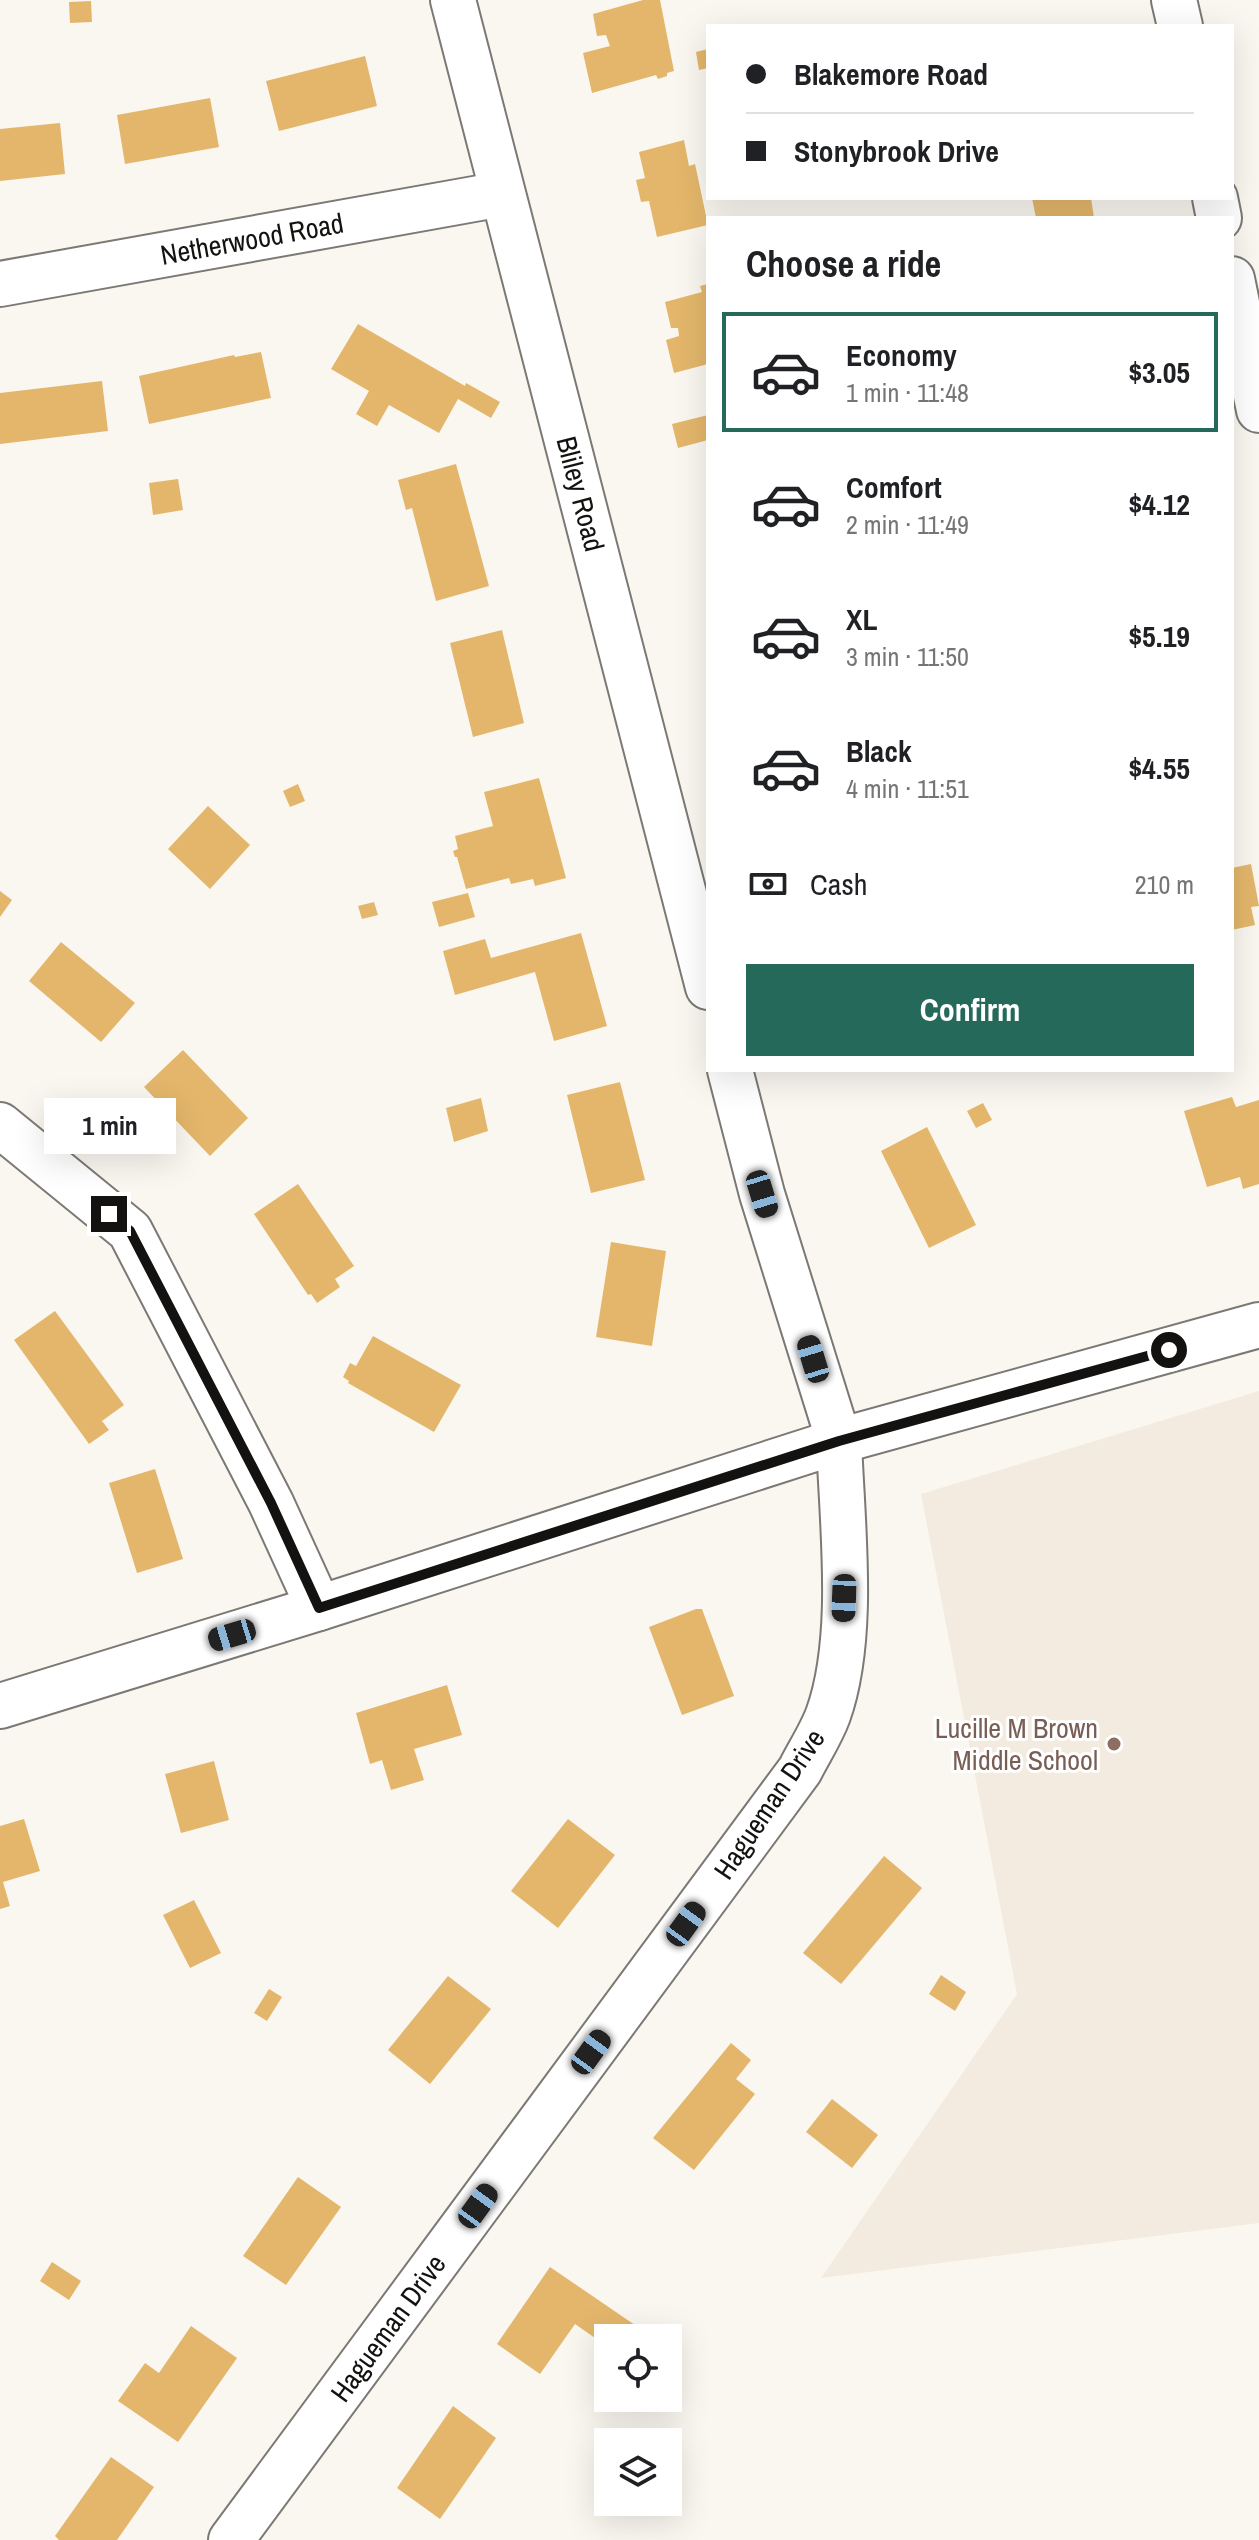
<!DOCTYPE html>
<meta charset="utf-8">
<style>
:root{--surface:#fff;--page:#f6f6f6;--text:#202124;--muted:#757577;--line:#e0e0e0;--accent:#25695b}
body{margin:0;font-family:"Archivo Narrow",sans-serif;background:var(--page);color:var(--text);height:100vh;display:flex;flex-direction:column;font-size:30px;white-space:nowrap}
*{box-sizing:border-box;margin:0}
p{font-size:26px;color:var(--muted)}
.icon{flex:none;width:44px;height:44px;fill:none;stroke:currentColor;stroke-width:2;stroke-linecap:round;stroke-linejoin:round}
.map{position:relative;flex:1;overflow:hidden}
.panel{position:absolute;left:706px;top:216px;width:528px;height:856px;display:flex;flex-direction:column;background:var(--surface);border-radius:0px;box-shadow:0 8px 32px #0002}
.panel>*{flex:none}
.hud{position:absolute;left:706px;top:24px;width:528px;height:176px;border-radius:0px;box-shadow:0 8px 32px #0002;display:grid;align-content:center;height:176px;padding:0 40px;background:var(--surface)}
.buttons{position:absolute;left:594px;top:2324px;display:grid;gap:16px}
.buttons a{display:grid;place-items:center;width:88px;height:88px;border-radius:0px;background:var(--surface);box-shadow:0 8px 32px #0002;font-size:40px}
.end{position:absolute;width:36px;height:36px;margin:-18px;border:10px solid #131210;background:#fff;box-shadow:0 0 0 4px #fff}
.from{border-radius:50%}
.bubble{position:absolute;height:56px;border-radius:0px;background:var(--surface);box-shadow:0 8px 32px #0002;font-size:26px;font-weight:700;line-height:56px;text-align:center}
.car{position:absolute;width:24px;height:48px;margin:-24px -12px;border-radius:10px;box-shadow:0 0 6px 2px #0007;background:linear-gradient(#222 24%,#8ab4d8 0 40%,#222 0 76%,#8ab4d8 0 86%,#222 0)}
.hud b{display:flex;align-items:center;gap:28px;height:76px;font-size:30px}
.hud b+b{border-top:2px solid var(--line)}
.hud i{width:20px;height:20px;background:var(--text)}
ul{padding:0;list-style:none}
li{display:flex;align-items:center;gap:24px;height:120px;margin:0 16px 12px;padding:0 24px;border:4px solid transparent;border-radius:0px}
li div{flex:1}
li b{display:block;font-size:30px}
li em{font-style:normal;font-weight:700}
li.active{border-color:var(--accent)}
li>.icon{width:72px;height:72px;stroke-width:1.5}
h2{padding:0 40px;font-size:36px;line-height:96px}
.pay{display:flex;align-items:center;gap:20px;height:88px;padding:0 40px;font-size:30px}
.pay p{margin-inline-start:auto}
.button{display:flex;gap:16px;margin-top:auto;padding:16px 40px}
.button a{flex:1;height:92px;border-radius:0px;background:var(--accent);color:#fff;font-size:32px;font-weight:700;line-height:92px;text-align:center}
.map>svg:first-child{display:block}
</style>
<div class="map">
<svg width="1259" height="2540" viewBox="0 0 1259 2540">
<rect width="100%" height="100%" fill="#faf7f1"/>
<!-- built -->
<path fill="#f3ebdf" d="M 1259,1391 L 1259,2223 L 821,2278 L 1017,1994 L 921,1494 Z"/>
<!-- building -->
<g fill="#e3b66b">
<path d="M 643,0 L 660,0 L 674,71 L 667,73 L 667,76 L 658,79 L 656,75 L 592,93 L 583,53 L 610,46 L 606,35 L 597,36 L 593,14 Z"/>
<path d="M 91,1 L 92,22 L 70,23 L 69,2 Z"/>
<path d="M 708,49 L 708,68 L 699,70 L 696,52 Z"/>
<path d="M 365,56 L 377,106 L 279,131 L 266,81 Z"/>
<path d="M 210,98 L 219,147 L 125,164 L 117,115 Z"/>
<path d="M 60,123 L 65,174 L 0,181 L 0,129 Z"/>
<path d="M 684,140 L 689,166 L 695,164 L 708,225 L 657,237 L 649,201 L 641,202 L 636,180 L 645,178 L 639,152 Z"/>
<path d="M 1032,198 L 1091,198 L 1094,218 L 1036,218 Z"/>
<path d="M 708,284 L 708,364 L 674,373 L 666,340 L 679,336 L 678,328 L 671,328 L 665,302 L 702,292 L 700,286 Z"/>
<path d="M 358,324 L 465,386 L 466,383 L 500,402 L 491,418 L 458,399 L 439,433 L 389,405 L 377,426 L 356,414 L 369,391 L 331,369 Z"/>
<path d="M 261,352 L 271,398 L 149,424 L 139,376 L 234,355 L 235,357 Z"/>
<path d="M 102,381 L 108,431 L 0,444 L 0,393 Z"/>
<path d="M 708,415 L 708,440 L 678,448 L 672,424 Z"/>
<path d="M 456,464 L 489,586 L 436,601 L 412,508 L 406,510 L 398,480 Z"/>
<path d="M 178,479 L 183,510 L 153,515 L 149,483 Z"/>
<path d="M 502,630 L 524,723 L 473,737 L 450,643 Z"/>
<path d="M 539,778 L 566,878 L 535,886 L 533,879 L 511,884 L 509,878 L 466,889 L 457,857 L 455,857 L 453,851 L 458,849 L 455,836 L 493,826 L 484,792 Z"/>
<path d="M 298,784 L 305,801 L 290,807 L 283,791 Z"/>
<path d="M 208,806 L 250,845 L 210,889 L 168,849 Z"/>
<path d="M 1251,864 L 1259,906 L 1251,907 L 1255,925 L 1232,930 L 1232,868 Z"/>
<path d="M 0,891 L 12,900 L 0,917 Z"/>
<path d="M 468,893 L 475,917 L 439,927 L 432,902 Z"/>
<path d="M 374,902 L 378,915 L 362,919 L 358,906 Z"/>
<path d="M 581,933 L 607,1026 L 554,1041 L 535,972 L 455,995 L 443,951 L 485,939 L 491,958 Z"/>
<path d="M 61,942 L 135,1003 L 101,1042 L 29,981 Z"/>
<path d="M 183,1050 L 248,1118 L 210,1156 L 144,1087 Z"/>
<path d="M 620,1082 L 645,1180 L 591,1193 L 567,1095 Z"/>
<path d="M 1232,1097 L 1236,1107 L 1259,1100 L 1259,1184 L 1243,1189 L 1240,1177 L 1207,1187 L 1184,1111 Z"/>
<path d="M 481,1098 L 488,1131 L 454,1142 L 446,1108 Z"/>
<path d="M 983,1103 L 992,1120 L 976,1128 L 967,1111 Z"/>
<path d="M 927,1127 L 976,1225 L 929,1248 L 881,1151 Z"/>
<path d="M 298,1184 L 354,1266 L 335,1279 L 340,1287 L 317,1303 L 311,1294 L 308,1295 L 254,1214 Z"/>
<path d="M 611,1242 L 666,1251 L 652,1346 L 596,1337 Z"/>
<path d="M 55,1311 L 124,1405 L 102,1421 L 109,1430 L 89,1444 L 14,1340 Z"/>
<path d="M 373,1336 L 461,1385 L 434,1432 L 348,1383 L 349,1381 L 343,1377 L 350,1363 L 356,1366 Z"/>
<path d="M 155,1469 L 183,1559 L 137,1573 L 109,1483 Z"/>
<path d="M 696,1609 L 702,1609 L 734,1696 L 682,1715 L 649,1627 Z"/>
<path d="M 447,1685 L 462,1735 L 414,1749 L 424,1780 L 391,1790 L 382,1760 L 370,1764 L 356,1713 Z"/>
<path d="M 214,1761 L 229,1820 L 181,1833 L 165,1774 Z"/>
<path d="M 24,1819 L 40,1871 L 3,1882 L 10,1906 L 0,1909 L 0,1826 Z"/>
<path d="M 568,1819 L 615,1855 L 558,1928 L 511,1891 Z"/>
<path d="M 884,1856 L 922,1888 L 841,1984 L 803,1953 Z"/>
<path d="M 194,1900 L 221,1953 L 190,1968 L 163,1915 Z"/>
<path d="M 941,1975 L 966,1992 L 955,2011 L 929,1994 Z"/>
<path d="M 448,1976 L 491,2009 L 430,2084 L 388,2050 Z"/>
<path d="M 269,1989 L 282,1997 L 267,2021 L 254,2013 Z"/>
<path d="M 731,2043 L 751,2060 L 736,2079 L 755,2094 L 694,2170 L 653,2138 Z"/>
<path d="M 832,2099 L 878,2135 L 852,2168 L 806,2132 Z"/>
<path d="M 298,2177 L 341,2207 L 286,2285 L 243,2256 Z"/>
<path d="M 52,2262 L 81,2281 L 69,2300 L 40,2281 Z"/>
<path d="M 550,2267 L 654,2338 L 608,2338 L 608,2347 L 575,2324 L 540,2374 L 497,2344 Z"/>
<path d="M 191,2326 L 237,2358 L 178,2442 L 118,2401 L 145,2363 L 159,2373 Z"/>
<path d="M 453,2406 L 496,2438 L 440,2519 L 397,2488 Z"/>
<path d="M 111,2457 L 154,2487 L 117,2540 L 59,2540 L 55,2536 Z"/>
</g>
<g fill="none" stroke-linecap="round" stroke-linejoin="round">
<defs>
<g id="street">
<path d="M 1174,0 L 1180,26"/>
<path d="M 1215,198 L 1219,218"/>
<path d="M 1232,279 L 1259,410"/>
<path id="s1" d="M 0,284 L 502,194"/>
<path d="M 0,1125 L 130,1231 L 271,1503 L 319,1608"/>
<path d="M 0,1706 L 319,1608 L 839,1441 C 842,1524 856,1637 828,1715 C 821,1734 809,1752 800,1770 L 231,2540"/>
</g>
<g id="secondary">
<path id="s2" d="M 453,0 L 708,987"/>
<path d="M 730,1070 L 762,1194 L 839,1441 L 1259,1325"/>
</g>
</defs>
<!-- street casing -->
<use href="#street" stroke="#7c7974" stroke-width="48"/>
<!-- secondary casing -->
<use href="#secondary" stroke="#7c7974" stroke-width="48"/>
<!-- street -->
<use href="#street" stroke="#fff" stroke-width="44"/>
<!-- secondary -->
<use href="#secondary" stroke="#fff" stroke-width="44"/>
</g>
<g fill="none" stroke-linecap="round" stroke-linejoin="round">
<!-- route -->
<path stroke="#131210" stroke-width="10" d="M 109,1214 L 130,1231 L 271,1503 L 319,1608 L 839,1441 L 1169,1350"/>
</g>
<!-- markers -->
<circle fill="#8d6e63" stroke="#fff" stroke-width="3" cx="1114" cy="1744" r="8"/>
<g text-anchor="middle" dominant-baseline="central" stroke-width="6" stroke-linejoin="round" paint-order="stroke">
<!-- street labels -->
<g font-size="28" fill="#131210" stroke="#fff">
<text stroke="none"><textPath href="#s1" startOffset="256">Netherwood Road</textPath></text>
<text stroke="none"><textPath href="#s2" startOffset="510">Bliley Road</textPath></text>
<text transform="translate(769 1804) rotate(-56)">Hagueman Drive</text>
<text transform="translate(388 2328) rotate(-54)">Hagueman Drive</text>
</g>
<!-- education labels -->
<g font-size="28" fill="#785e54" stroke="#fff" text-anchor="end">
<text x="1098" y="1728">Lucille M Brown<tspan x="1098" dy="32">Middle School</tspan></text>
</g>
</g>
</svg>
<div class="buttons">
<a><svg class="icon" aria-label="locate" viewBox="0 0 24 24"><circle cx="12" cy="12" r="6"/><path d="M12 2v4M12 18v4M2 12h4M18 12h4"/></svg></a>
<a><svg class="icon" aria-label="layers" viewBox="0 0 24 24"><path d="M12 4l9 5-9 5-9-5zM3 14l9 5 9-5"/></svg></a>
</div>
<i class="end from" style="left:1169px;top:1350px"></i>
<i class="end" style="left:109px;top:1214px"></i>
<div class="bubble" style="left:44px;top:1098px;width:132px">1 min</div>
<i class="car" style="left:762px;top:1194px;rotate:163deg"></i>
<i class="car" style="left:813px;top:1359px;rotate:343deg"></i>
<i class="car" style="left:844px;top:1598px;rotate:182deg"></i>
<i class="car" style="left:232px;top:1635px;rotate:253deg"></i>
<i class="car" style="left:686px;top:1924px;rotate:36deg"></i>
<i class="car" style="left:591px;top:2052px;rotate:36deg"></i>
<i class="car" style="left:478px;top:2206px;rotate:36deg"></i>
<div class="hud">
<b><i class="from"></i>Blakemore Road</b>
<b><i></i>Stonybrook Drive</b>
</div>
<section class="panel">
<h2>Choose a ride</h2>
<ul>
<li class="active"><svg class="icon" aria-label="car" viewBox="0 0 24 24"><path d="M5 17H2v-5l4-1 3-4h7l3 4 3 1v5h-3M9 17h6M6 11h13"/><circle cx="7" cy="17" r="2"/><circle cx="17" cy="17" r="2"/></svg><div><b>Economy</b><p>1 min · 11:48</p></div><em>$3.05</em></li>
<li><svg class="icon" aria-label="car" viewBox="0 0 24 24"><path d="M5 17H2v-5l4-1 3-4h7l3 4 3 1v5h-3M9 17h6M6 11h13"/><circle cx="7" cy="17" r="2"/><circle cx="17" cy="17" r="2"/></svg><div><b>Comfort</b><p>2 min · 11:49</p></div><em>$4.12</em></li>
<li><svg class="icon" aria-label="car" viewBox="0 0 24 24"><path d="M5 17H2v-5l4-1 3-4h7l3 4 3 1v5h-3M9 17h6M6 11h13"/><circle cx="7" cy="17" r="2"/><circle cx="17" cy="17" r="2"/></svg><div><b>XL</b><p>3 min · 11:50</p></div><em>$5.19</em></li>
<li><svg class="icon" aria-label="car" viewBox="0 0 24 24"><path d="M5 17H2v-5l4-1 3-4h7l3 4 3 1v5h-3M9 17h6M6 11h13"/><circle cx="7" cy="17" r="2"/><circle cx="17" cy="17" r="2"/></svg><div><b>Black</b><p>4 min · 11:51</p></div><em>$4.55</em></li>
</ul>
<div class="pay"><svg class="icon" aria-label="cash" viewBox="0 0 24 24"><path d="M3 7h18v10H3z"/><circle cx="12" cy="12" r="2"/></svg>Cash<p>210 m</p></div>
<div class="button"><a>Confirm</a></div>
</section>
</div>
